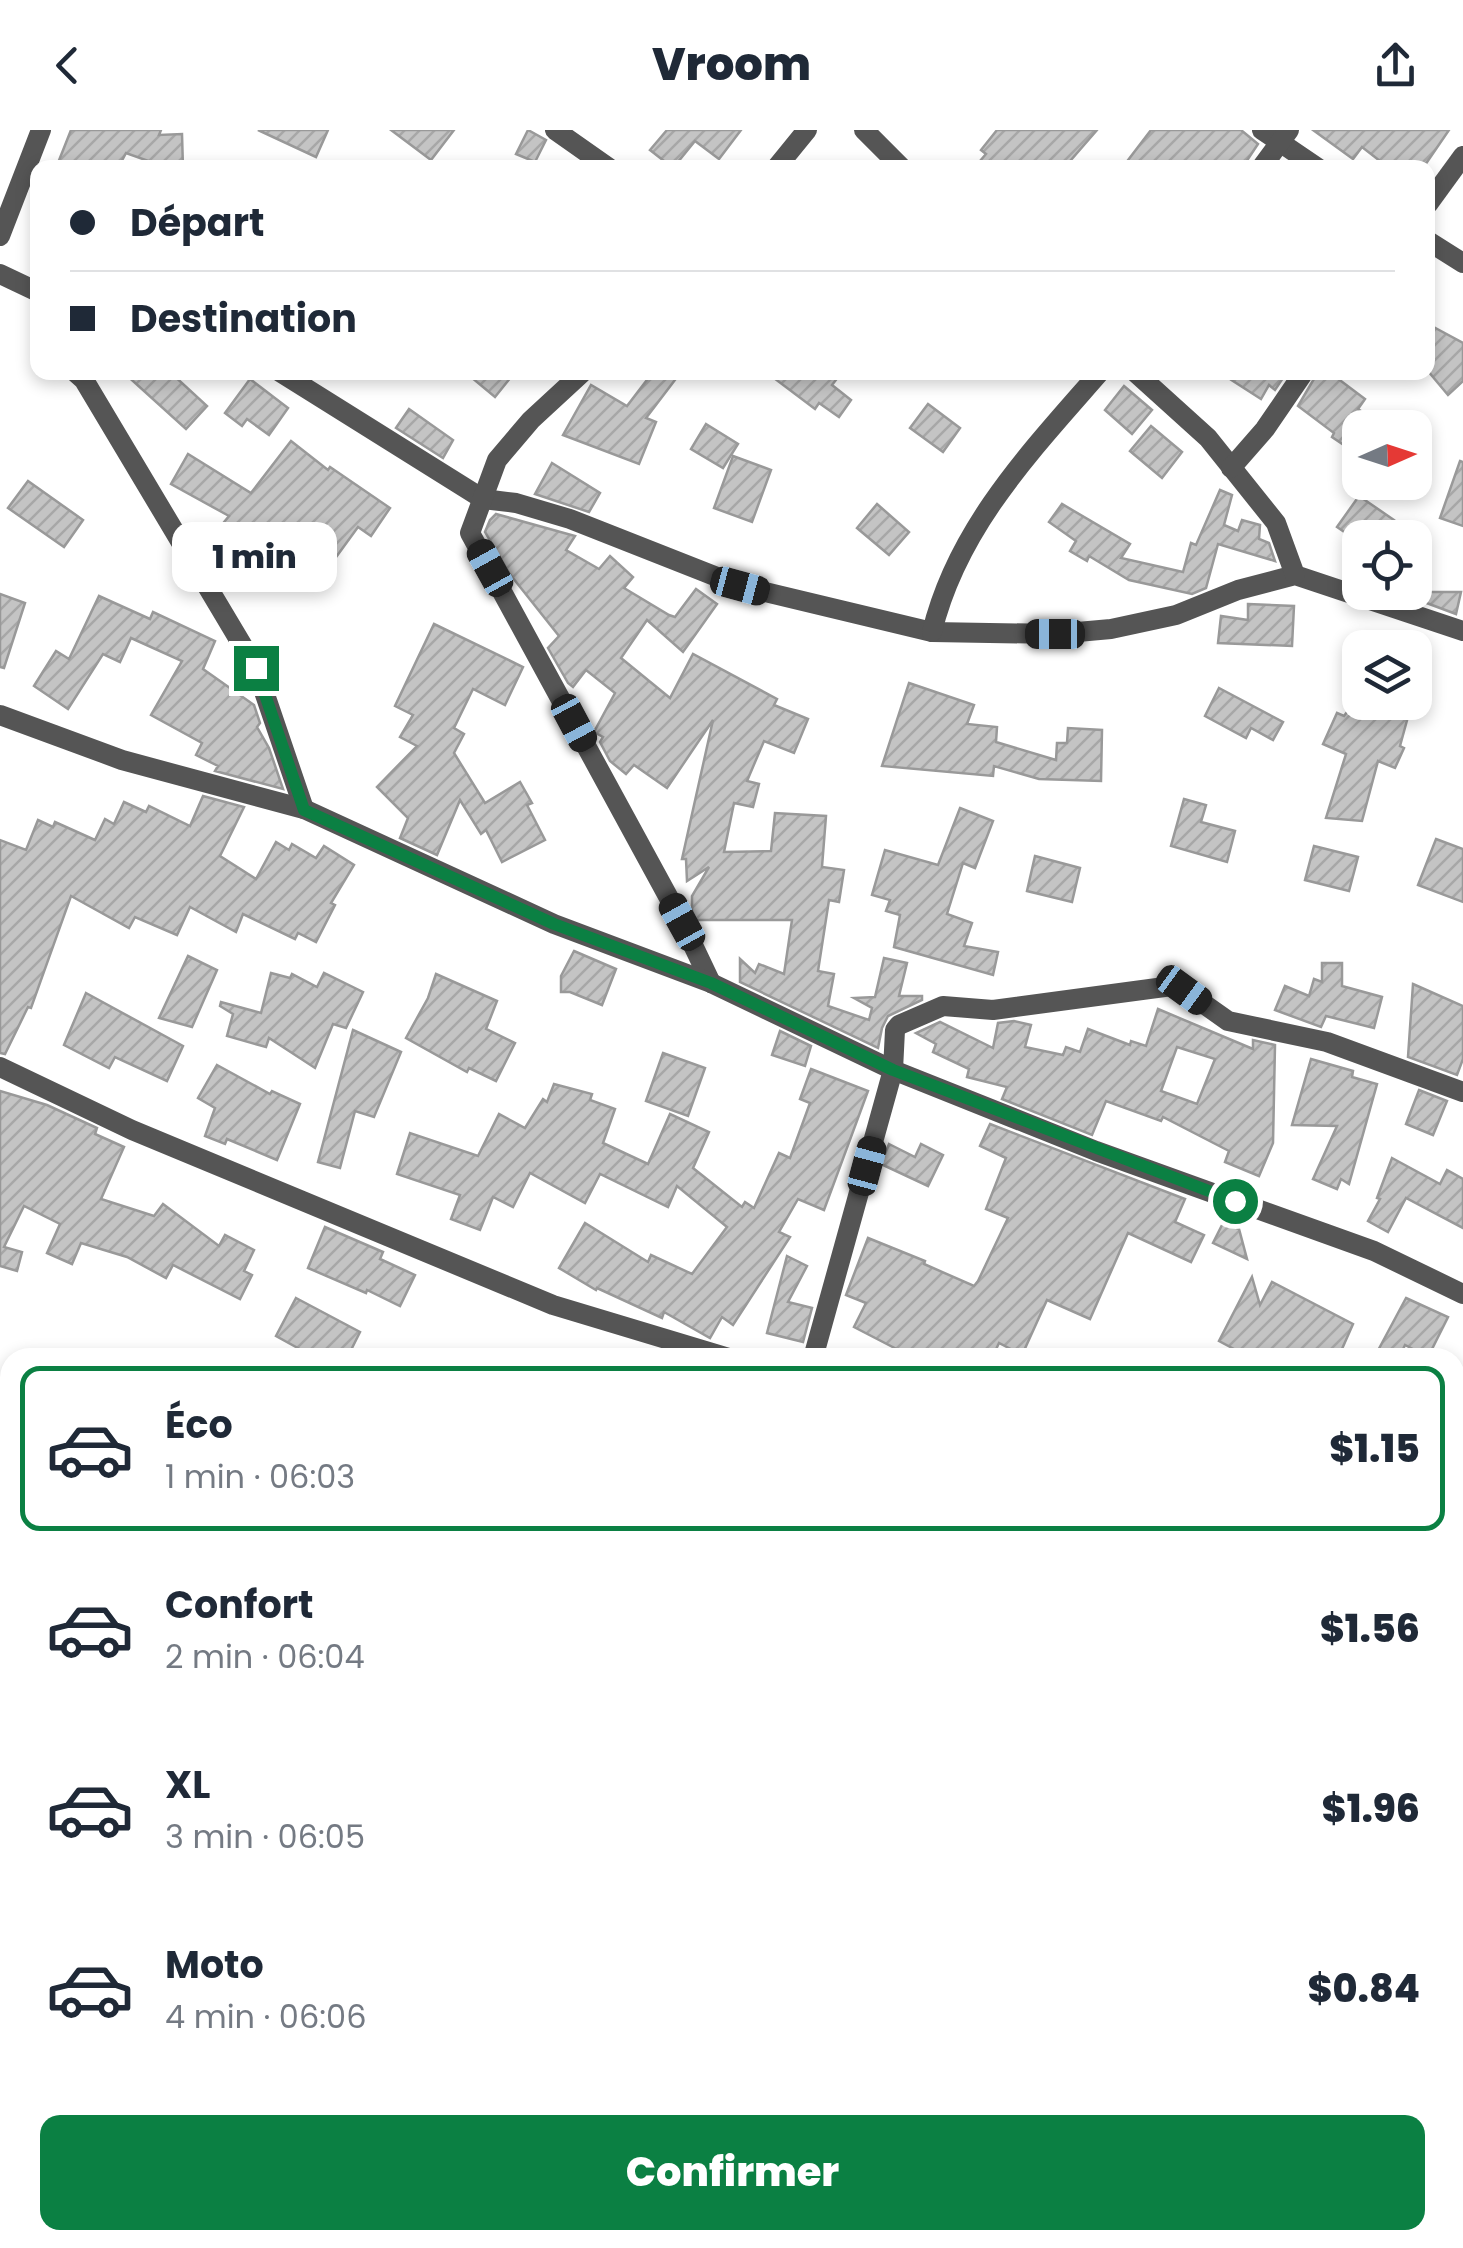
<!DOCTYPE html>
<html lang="fr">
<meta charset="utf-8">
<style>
:root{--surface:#fff;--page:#f6f6f7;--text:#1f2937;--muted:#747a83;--line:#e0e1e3;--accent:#0b8043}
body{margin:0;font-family:Poppins,sans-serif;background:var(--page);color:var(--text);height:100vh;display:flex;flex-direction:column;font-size:38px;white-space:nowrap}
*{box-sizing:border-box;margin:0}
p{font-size:32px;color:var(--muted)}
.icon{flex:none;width:55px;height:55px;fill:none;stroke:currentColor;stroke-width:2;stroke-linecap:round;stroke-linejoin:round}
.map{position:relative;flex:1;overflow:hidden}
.side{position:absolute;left:0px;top:1218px;width:1465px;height:902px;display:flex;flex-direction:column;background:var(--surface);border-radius:30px 30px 0 0;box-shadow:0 5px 15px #0003}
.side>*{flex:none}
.hud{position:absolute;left:30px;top:30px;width:1405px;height:220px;border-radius:20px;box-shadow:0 5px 15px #0003;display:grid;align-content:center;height:220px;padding:0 40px;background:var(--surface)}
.needle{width:65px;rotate:87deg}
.fabs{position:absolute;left:1342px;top:280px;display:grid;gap:20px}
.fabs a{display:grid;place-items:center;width:90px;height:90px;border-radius:20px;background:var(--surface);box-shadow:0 5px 15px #0003;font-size:50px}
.end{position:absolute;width:45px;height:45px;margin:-22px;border:12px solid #0b8043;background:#fff;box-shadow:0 0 0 5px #fff}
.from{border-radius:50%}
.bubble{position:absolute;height:70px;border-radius:20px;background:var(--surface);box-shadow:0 5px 15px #0003;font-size:32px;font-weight:800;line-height:70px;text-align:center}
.car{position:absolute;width:30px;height:60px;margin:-30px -15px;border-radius:12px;box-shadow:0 0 8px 2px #0007;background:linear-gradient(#222 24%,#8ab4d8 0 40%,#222 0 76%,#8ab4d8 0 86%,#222 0)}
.hud b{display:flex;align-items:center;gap:35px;height:95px;font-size:38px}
.hud b+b{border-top:2px solid var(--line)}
.hud i{width:25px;height:25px;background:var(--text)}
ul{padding:18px 0 0;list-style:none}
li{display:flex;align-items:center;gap:30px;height:165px;margin:0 20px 15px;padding:0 20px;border:5px solid transparent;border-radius:20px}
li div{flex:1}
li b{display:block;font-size:38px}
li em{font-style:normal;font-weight:800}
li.current{border-color:var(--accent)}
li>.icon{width:90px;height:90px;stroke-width:1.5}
.action{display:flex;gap:20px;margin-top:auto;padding:20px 40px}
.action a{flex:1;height:115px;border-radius:20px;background:var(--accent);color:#fff;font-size:40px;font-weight:800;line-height:115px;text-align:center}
header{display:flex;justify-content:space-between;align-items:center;height:130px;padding:0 40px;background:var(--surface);font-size:45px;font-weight:800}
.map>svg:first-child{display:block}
</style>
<header><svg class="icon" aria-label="back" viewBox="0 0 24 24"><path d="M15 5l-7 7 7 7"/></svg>Vroom<svg class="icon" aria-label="share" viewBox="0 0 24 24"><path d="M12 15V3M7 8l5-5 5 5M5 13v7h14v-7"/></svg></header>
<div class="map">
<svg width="1463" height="2118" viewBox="0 0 1463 2118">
<defs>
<pattern id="building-hatch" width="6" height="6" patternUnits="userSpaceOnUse" patternTransform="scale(2.5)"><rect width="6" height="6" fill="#c4c4c4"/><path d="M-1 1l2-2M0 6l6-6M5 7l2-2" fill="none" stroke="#a7a7a7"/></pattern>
</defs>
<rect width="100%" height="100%" fill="#fff"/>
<!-- building -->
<g fill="url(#building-hatch)" stroke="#999" stroke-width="2.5" fill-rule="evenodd">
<path d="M 71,0 L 161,0 L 159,5 L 182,4 L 183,38 L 168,38 L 126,23 L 118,38 L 56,38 Z"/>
<path d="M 258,0 L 328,0 L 316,27 Z"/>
<path d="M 391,0 L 454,0 L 431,30 Z"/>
<path d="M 528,0 L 546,10 L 535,32 L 516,24 Z"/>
<path d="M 667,0 L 741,0 L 719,29 L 695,11 L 673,38 L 650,20 Z"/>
<path d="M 997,0 L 1097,0 L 1064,38 L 974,38 L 986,24 L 981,20 Z"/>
<path d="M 1151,0 L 1241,0 L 1258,14 L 1242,38 L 1122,38 Z"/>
<path d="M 1313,0 L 1449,0 L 1423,38 L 1389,38 L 1362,17 L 1353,29 Z"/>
<path d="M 1428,194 L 1463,213 L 1463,251 L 1448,265 L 1428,241 Z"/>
<path d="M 123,242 L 170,242 L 207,276 L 186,299 Z"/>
<path d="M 465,242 L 515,242 L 495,267 Z"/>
<path d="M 653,242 L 681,242 L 646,288 L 656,292 L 639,334 L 563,305 L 591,255 L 627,276 Z"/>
<path d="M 766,242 L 842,242 L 832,255 L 851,270 L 839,287 L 819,273 L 815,279 Z"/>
<path d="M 1219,242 L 1287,242 L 1275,260 L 1269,255 L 1261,269 Z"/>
<path d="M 1318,242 L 1329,242 L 1365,269 L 1358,279 L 1386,298 L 1360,298 L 1360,326 L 1332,307 L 1334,303 L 1298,276 Z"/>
<path d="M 250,249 L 288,278 L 269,305 L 247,289 L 242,296 L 225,283 Z"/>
<path d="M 1124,256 L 1152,280 L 1132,304 L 1105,280 Z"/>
<path d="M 928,274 L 960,298 L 943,322 L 910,298 Z"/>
<path d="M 409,279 L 453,310 L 443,328 L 396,298 Z"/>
<path d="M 706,294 L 738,314 L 723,338 L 691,319 Z"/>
<path d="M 1151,296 L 1182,322 L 1162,348 L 1130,321 Z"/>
<path d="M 291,311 L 328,340 L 330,337 L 390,378 L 371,406 L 358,397 L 315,456 L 253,409 L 246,418 L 220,397 L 229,386 L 171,354 L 188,324 L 251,363 Z"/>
<path d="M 733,326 L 771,340 L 752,392 L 714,378 Z"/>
<path d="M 1460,331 L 1463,332 L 1463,396 L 1440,388 Z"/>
<path d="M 552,333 L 600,363 L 589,382 L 535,364 Z"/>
<path d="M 28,351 L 83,390 L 64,417 L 8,378 Z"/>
<path d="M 1220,360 L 1232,365 L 1224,395 L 1238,401 L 1242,390 L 1260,395 L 1259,409 L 1269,413 L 1275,431 L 1218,414 L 1206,458 L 1192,464 L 1129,450 L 1089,426 L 1087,431 L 1070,421 L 1076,411 L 1049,392 L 1062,374 L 1130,414 L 1121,428 L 1183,442 L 1191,413 L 1196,415 Z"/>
<path d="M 1359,366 L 1394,390 L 1382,408 L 1353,408 L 1337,397 Z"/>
<path d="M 877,374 L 909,402 L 889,425 L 857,398 Z"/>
<path d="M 496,384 L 575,406 L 566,420 L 599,439 L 610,426 L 633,447 L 624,458 L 669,485 L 675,487 L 696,459 L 717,474 L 683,522 L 647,490 L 621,528 L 670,568 L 693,524 L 777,569 L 774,575 L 808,589 L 794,623 L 764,611 L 747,651 L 759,654 L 753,677 L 734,673 L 724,722 L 771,721 L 775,683 L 826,686 L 822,737 L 844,740 L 839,772 L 829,770 L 818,841 L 834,844 L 828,876 L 869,890 L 872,878 L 854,868 L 875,867 L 884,828 L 907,833 L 899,866 L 922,866 L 922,870 L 888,886 L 882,898 L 878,918 L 740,852 L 740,829 L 755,843 L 759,834 L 784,844 L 792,790 L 696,790 L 692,781 L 692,766 L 709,737 L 687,751 L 686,729 L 682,729 L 713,590 L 667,658 L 634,635 L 626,644 L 610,631 L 600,612 L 603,607 L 594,602 L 615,563 L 586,540 L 573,557 L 568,553 L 548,518 L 559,506 L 509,443 L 485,402 L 490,390 Z"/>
<path d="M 1397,462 L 1461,462 L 1456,484 Z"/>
<path d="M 0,464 L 25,473 L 4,538 L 0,537 Z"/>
<path d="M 99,466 L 150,489 L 153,482 L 215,511 L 203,539 L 254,575 L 260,593 L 257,597 L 269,618 L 283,659 L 215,641 L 218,636 L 196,625 L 202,613 L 151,585 L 182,531 L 131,508 L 120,532 L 103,524 L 68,579 L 34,556 L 56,521 L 69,529 Z"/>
<path d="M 1248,474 L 1294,476 L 1292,516 L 1218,513 L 1221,486 L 1248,490 Z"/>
<path d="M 434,494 L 523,537 L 505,575 L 473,559 L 454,598 L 464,604 L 454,623 L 485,673 L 520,652 L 532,673 L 527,675 L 545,710 L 502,732 L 486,700 L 481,704 L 460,670 L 437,725 L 400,708 L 408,688 L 377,657 L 417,616 L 400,607 L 413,585 L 395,576 Z"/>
<path d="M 909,553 L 974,575 L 967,594 L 997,597 L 996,612 L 1056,630 L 1057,613 L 1067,613 L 1068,598 L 1102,600 L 1101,651 L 1039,649 L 994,636 L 993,646 L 882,636 Z"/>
<path d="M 1219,558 L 1283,592 L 1273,610 L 1251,598 L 1246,608 L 1205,586 Z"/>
<path d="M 1377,572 L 1412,572 L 1400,616 L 1404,618 L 1395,638 L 1378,631 L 1362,691 L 1326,688 L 1346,624 L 1323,614 L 1337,583 L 1344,586 L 1353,574 L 1373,588 Z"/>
<path d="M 203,666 L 244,677 L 220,726 L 256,749 L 276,712 L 289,720 L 292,714 L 316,728 L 324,716 L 354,735 L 331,773 L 335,775 L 316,812 L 298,803 L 295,809 L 243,784 L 236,802 L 190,777 L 177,805 L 135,787 L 129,798 L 71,766 L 31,878 L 28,877 L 5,924 L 0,923 L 0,710 L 26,720 L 38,690 L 53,697 L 55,692 L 95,710 L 105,689 L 114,694 L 124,672 L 146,682 L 149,676 L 190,696 Z"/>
<path d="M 1184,669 L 1206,675 L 1201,692 L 1235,701 L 1227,732 L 1171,716 Z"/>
<path d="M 960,678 L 993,691 L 975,738 L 963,733 L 947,784 L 972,793 L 964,816 L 998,822 L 993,845 L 894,817 L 900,785 L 886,781 L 890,770 L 872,765 L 885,720 L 938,735 Z"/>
<path d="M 1436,709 L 1463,719 L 1463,772 L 1418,755 Z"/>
<path d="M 1314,716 L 1358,727 L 1349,761 L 1305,750 Z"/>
<path d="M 1035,726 L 1080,738 L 1072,772 L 1027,761 Z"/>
<path d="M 574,821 L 616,839 L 602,875 L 570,862 L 561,862 L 561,846 Z"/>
<path d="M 188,826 L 217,840 L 192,897 L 159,888 Z"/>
<path d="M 1322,833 L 1342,833 L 1342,856 L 1382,867 L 1374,898 L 1326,886 L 1321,897 L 1275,880 L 1285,856 L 1309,866 L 1314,849 L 1322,852 Z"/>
<path d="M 271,843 L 290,848 L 292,844 L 317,857 L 324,843 L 363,862 L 346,898 L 333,894 L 315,938 L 269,908 L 266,917 L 227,906 L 233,884 L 220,876 L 221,872 L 261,883 Z"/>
<path d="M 436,844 L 497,871 L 486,899 L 515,913 L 496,951 L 469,938 L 467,942 L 406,908 L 428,868 Z"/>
<path d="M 1413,854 L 1463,876 L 1463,929 L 1457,945 L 1408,927 Z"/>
<path d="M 86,863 L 183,916 L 167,951 L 115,927 L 109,938 L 64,915 Z"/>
<path d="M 1158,879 L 1253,919 L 1253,910 L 1275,915 L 1273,1013 L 1259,1046 L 1225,1032 L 1229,1021 L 1163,987 L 1161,991 L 1106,971 L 1092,1005 L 1002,969 L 1007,957 L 967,947 L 969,939 L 933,922 L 936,914 L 916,903 L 940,892 L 993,918 L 998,893 L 1014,891 L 1031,895 L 1025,917 L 1063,925 L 1066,917 L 1080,922 L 1088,899 L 1130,915 L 1131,911 L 1146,916 ZM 1177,917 L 1215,929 L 1197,974 L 1161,961 Z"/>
<path d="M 353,900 L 401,922 L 374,987 L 355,981 L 340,1038 L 318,1032 Z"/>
<path d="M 780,901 L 811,916 L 805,936 L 772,925 Z"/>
<path d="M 663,923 L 705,938 L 688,986 L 646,971 Z"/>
<path d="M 1311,929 L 1353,941 L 1352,947 L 1377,954 L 1349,1054 L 1341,1049 L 1337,1059 L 1313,1049 L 1337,996 L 1292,995 Z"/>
<path d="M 217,935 L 270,964 L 272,961 L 300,974 L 277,1030 L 227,1009 L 225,1014 L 205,1006 L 215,978 L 198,968 Z"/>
<path d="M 811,939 L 868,961 L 824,1080 L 798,1069 L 779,1102 L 790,1107 L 733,1195 L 722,1187 L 710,1208 L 664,1182 L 662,1188 L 597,1158 L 596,1160 L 559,1138 L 585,1093 L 648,1132 L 651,1125 L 692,1144 L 727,1097 L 677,1056 L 668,1077 L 600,1044 L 585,1073 L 530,1043 L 513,1077 L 493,1067 L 480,1100 L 451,1089 L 460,1065 L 397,1044 L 410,1003 L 478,1026 L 499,984 L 525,998 L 543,969 L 547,972 L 554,954 L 592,964 L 590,970 L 615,979 L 603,1013 L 648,1034 L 670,984 L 709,1002 L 693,1038 L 742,1077 L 745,1072 L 754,1078 L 779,1023 L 790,1028 L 810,973 L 800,969 Z"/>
<path d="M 1419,960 L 1447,971 L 1433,1005 L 1406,994 Z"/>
<path d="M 0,961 L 47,975 L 97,998 L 95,1004 L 124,1017 L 101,1069 L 154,1086 L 163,1074 L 219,1116 L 225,1105 L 254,1120 L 244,1141 L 252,1145 L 240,1169 L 173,1135 L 166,1148 L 127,1127 L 81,1113 L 72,1134 L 47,1123 L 60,1094 L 24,1076 L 4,1117 L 22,1122 L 17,1141 L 0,1136 Z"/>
<path d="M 990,994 L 1185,1069 L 1175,1092 L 1204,1105 L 1191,1132 L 1128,1103 L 1090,1189 L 1047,1170 L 1022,1225 L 999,1213 L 992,1228 L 914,1228 L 854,1197 L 866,1173 L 846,1165 L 868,1108 L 925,1131 L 924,1134 L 974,1156 L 978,1151 L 1008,1088 L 986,1079 L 1006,1028 L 980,1016 Z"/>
<path d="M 889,1014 L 915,1027 L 921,1014 L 943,1025 L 928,1056 L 881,1034 Z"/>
<path d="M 1392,1028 L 1440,1054 L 1447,1040 L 1463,1049 L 1463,1098 L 1406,1068 L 1388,1102 L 1368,1091 L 1380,1069 L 1377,1068 Z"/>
<path d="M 1223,1093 L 1239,1099 L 1247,1129 L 1213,1113 Z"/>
<path d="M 325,1097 L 383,1122 L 380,1129 L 415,1145 L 400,1176 L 367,1160 L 366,1163 L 308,1138 Z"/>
<path d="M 787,1126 L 807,1136 L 788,1172 L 812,1178 L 803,1212 L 767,1203 Z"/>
<path d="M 1252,1147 L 1260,1175 L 1272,1152 L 1353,1194 L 1338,1228 L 1251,1228 L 1219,1211 Z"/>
<path d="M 296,1168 L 360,1202 L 347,1228 L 316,1228 L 276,1206 Z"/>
<path d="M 1406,1168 L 1448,1187 L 1428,1227 L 1405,1215 L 1399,1228 L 1374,1228 Z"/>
</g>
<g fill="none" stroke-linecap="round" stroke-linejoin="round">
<defs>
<g id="trunk">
<path d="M 0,1524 L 10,1528"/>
<path d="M 1451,2110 L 1463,2115"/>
</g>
</defs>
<!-- trunk casing -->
<use href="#trunk" stroke="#dbdbdb" stroke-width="32"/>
<!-- minor -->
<g stroke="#555" stroke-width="20">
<path d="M 555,0 L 609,38"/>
<path d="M 864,0 L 902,38"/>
<path d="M 1262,0 L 1318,38"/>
<path d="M 776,38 L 807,0"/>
<path d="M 1261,38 L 1289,0"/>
<path d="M 1428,74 L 1463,26"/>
<path d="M 0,106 L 41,0"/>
<path d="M 1428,111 L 1463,133"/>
<path d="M 0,144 L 38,162"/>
<path d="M 75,242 L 84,250 L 256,538 L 304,679"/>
<path d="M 280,242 L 483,369 L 516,373 L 570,389 L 740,456 L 932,502 L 1055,504 L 1111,499 L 1176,485 L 1238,460 L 1295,445 L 1463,501"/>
<path d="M 583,242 L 531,290 L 497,330 L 470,403 L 682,792 L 711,853"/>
<path d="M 1135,242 L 1208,308 L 1276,393 L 1295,445"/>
<path d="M 1231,338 L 1265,299 L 1304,242"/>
<path d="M 932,502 C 957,398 1031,321 1100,242"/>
<path d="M 0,585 L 122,630 L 304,679 L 554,794 L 711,853 L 893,940 L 1096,1021 L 1374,1121 L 1463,1164"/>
<path d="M 0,937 L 132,1000 L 553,1175 L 729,1228"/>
<path d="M 813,1228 L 893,940 L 895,900 L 899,895 L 943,876 L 993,880 L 1172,856 L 1184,860 L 1228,891 L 1327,912 L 1463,962"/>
<path d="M 1455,1545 L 1463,1548"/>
<path d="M 1455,2054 L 1463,2044"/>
<path d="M 150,2110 L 150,2118"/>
<path d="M 340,2110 L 340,2118"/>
<path d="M 523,2110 L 523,2118"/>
<path d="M 707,2110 L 707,2118"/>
<path d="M 881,2118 L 882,2110"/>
<path d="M 1064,2118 L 1066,2110"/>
<path d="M 1247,2118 L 1248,2110"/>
<path d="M 1418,2118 L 1418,2110"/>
</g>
<!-- trunk -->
<use href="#trunk" stroke="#000" stroke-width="28"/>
</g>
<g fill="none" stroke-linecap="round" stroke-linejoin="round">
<!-- route -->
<path stroke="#0b8043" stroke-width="12" d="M 256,538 L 304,680 L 554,794 L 711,853 L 893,940 L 1235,1071"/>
</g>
</svg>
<div class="fabs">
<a><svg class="needle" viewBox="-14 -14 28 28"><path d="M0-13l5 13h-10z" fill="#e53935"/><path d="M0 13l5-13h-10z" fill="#747a83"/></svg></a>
<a><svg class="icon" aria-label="locate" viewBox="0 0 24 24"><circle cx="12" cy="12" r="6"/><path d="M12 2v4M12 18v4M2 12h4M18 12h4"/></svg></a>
<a><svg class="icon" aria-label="layers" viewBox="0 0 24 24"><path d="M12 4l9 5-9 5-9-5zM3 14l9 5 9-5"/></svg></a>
</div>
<i class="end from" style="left:1235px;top:1071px"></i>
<i class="end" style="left:256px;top:538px"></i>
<div class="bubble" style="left:172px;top:392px;width:165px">1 min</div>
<i class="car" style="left:490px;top:438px;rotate:331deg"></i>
<i class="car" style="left:740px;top:456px;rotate:105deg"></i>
<i class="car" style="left:1055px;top:504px;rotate:270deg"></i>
<i class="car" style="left:574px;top:593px;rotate:152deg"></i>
<i class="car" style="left:682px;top:792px;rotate:331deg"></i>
<i class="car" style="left:1184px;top:860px;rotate:126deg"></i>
<i class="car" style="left:867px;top:1036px;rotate:15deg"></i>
<div class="hud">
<b><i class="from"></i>Départ</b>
<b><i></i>Destination</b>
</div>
<section class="side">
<ul>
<li class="current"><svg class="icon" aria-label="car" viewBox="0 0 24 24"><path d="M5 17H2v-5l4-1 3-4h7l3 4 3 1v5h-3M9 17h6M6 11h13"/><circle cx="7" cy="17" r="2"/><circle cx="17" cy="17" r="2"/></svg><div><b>Éco</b><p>1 min · 06:03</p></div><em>$1.15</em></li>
<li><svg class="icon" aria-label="car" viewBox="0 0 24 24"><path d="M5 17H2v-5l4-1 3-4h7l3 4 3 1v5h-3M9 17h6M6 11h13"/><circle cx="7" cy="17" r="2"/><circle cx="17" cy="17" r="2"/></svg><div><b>Confort</b><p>2 min · 06:04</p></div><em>$1.56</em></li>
<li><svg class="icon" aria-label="car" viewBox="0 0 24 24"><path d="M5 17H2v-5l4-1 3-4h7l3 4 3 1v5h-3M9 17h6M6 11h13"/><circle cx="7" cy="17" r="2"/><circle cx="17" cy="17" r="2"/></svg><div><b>XL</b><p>3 min · 06:05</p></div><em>$1.96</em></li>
<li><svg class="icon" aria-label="car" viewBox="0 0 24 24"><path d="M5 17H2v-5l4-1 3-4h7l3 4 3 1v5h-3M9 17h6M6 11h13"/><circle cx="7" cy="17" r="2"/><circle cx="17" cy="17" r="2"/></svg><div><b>Moto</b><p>4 min · 06:06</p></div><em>$0.84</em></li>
</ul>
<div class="action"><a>Confirmer</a></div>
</section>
</div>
